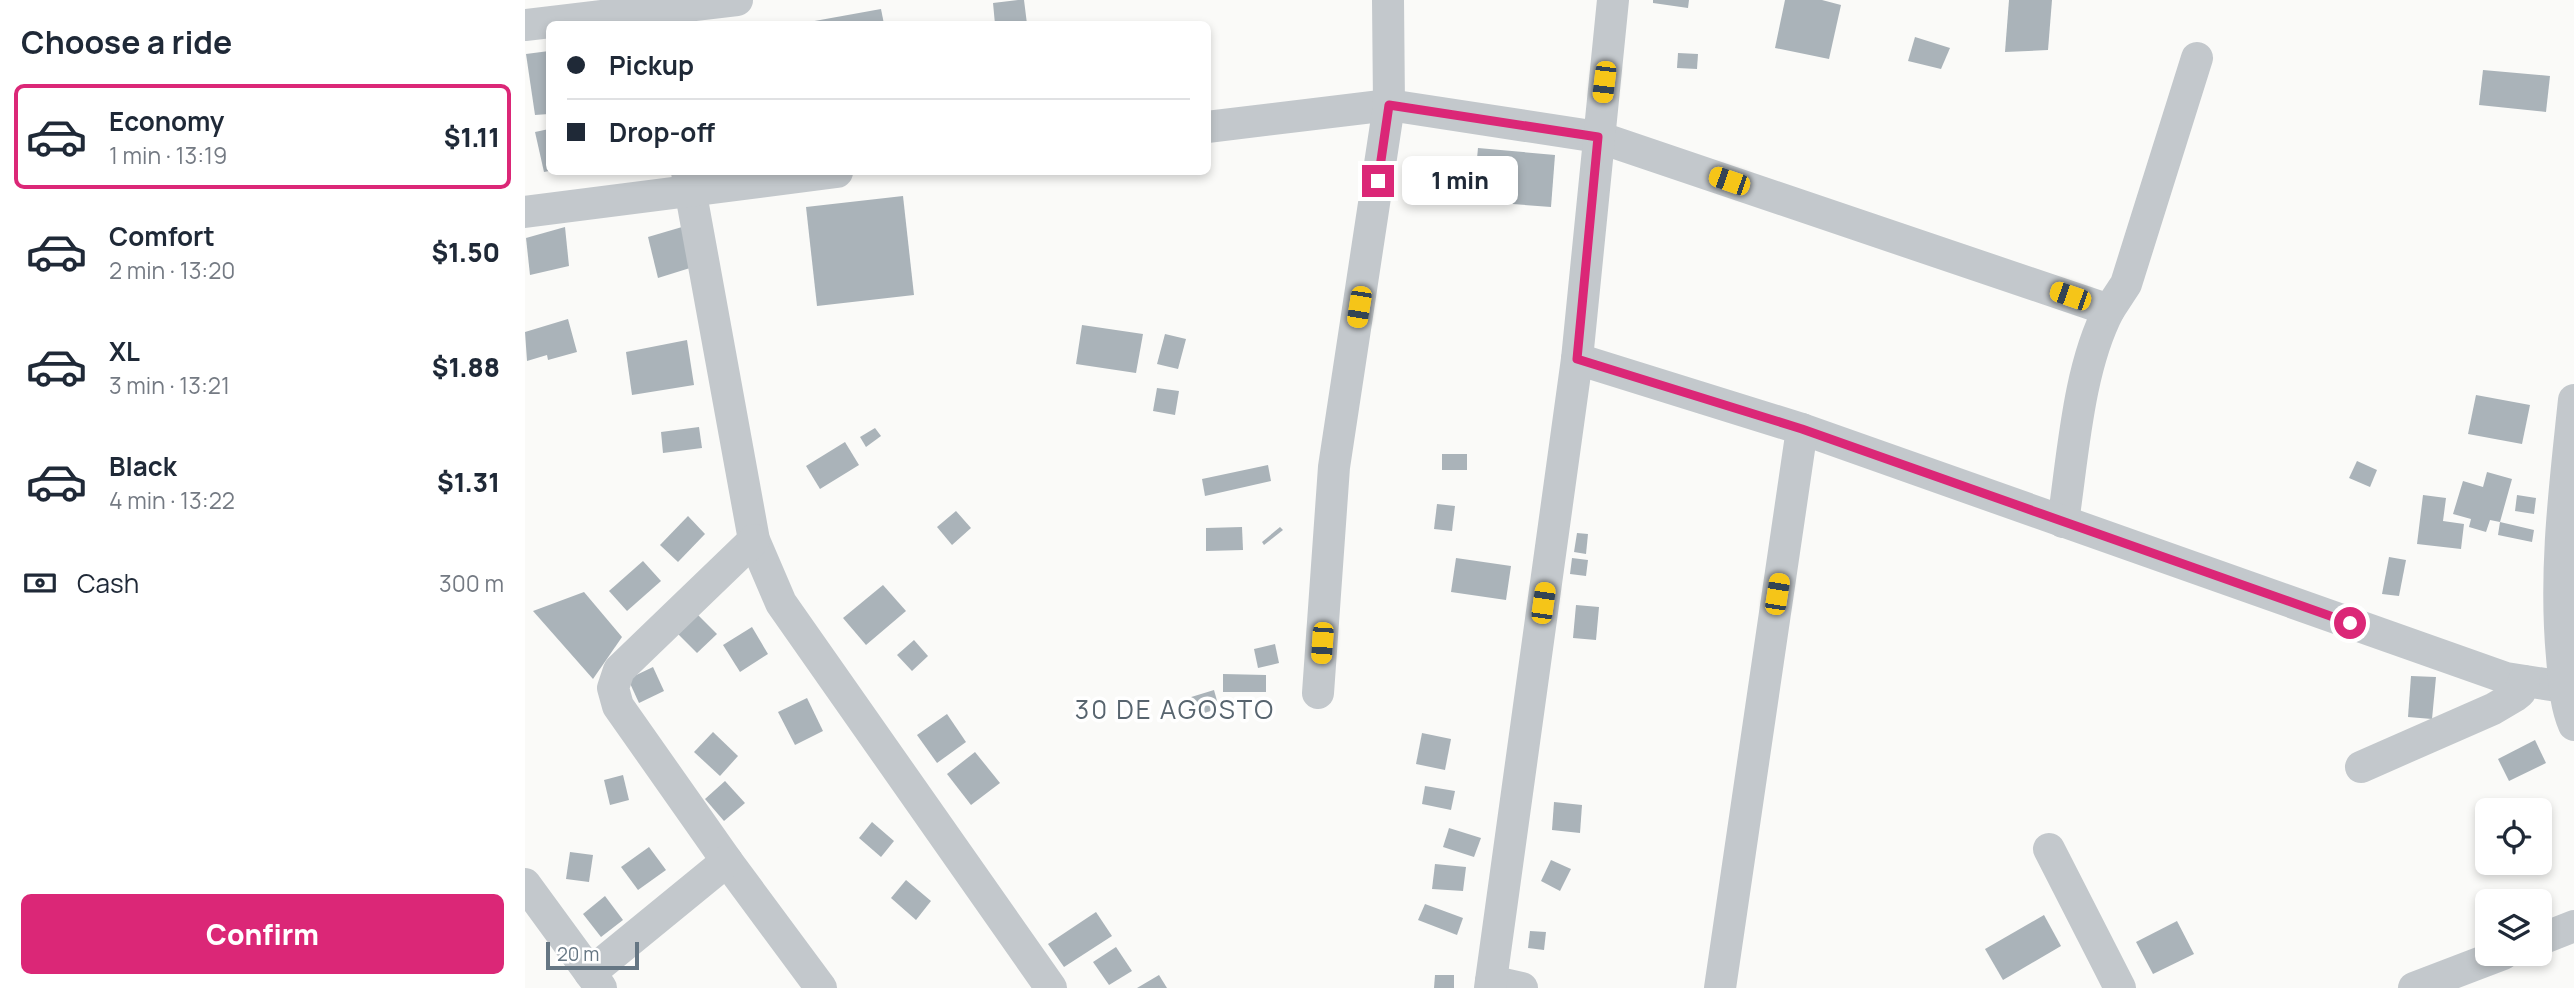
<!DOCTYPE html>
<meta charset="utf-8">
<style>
:root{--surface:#fff;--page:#f2f2f3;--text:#1f2937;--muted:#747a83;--line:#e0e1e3;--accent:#db2777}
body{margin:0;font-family:Manrope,sans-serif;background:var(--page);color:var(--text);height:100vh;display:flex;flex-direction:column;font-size:26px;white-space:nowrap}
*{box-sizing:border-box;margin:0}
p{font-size:23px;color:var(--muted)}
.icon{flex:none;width:38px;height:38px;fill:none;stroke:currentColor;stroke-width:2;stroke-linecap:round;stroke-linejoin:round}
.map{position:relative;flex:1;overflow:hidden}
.side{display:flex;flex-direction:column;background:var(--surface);width:525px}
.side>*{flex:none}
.hud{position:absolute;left:21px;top:21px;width:665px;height:154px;border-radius:10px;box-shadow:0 4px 10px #0003;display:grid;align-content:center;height:154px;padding:0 21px;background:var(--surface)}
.controls{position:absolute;left:1950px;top:798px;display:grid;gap:14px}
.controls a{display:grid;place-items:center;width:77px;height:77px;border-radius:10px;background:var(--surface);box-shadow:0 4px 10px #0003;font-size:35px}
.scale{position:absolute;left:21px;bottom:18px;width:93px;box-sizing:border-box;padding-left:7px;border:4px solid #657683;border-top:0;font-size:19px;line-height:24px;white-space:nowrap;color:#657683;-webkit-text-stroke:5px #fff;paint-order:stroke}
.end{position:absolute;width:32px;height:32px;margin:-16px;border:9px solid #db2777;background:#fff;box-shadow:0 0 0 4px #fff}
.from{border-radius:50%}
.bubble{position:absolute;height:49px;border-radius:10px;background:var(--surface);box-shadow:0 4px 10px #0003;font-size:23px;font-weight:800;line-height:49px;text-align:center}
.car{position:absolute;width:21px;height:42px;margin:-21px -10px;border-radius:9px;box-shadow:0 0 5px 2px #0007;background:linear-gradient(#f5c518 24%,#345 0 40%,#f5c518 0 76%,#345 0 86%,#f5c518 0)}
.hud b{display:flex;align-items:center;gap:24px;height:66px;font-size:26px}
.hud b+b{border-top:2px solid var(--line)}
.hud i{width:18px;height:18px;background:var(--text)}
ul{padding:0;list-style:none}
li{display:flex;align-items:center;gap:21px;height:105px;margin:0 14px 10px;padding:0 7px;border:4px solid transparent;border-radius:10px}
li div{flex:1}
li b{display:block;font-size:26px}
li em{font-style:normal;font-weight:800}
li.on{border-color:var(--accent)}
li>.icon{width:63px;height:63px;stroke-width:1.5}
h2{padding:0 21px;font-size:32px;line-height:84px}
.pay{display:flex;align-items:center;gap:18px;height:77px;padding:0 21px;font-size:26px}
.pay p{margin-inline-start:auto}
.button{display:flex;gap:14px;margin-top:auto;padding:14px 21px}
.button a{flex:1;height:80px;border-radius:10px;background:var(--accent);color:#fff;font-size:28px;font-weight:800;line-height:80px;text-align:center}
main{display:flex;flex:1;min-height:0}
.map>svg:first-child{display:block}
</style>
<main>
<section class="side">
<h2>Choose a ride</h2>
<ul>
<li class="on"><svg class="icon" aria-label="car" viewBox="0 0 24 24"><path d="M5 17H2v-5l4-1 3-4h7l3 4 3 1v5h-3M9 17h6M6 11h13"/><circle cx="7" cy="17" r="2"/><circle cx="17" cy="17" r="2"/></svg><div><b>Economy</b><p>1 min · 13:19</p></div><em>$1.11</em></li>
<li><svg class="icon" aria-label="car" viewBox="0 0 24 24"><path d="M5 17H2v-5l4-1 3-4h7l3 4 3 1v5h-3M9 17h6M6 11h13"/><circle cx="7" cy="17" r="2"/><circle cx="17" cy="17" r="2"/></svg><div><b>Comfort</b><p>2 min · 13:20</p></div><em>$1.50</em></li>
<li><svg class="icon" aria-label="car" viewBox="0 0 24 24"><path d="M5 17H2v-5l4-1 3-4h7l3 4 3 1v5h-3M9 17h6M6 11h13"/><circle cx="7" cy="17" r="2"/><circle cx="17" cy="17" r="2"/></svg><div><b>XL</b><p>3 min · 13:21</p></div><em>$1.88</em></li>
<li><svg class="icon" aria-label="car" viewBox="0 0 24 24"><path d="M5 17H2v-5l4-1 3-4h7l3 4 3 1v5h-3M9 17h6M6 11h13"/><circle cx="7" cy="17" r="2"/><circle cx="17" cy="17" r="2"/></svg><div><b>Black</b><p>4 min · 13:22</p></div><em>$1.31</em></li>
</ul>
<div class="pay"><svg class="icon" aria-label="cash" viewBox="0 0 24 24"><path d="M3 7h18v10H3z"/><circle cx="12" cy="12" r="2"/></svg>Cash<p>300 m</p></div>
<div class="button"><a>Confirm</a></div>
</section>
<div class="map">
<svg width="2049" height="988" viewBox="0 0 2049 988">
<rect width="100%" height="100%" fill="#fafaf8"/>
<!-- building -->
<g fill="#aab3b9">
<path d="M 493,0 L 499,0 L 502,24 L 470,24 L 468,3 Z"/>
<path d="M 1128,0 L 1164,0 L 1163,8 L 1128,3 Z"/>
<path d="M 1260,0 L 1297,0 L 1316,5 L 1304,59 L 1250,48 Z"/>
<path d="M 1484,0 L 1527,0 L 1523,50 L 1480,52 Z"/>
<path d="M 356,9 L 359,24 L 284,24 L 284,22 Z"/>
<path d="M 1390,37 L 1425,48 L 1416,69 L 1383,61 Z"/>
<path d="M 24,51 L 24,114 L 10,115 L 1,54 Z"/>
<path d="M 1153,53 L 1173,54 L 1172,69 L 1152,68 Z"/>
<path d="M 1958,70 L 2025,76 L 2021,112 L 1954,105 Z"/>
<path d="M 24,129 L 24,171 L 19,172 L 10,132 Z"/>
<path d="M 953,148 L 1030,155 L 1026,207 L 948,201 Z"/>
<path d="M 378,196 L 389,295 L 292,306 L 281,207 Z"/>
<path d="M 40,227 L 44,266 L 5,275 L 1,238 Z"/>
<path d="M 157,227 L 165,268 L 133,278 L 123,237 Z"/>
<path d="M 43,319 L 52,352 L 23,360 L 22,355 L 2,361 L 0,332 Z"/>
<path d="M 557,325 L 618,334 L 611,373 L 551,364 Z"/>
<path d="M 640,334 L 661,339 L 653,369 L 632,364 Z"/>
<path d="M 162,340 L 169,385 L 107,395 L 101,352 Z"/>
<path d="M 632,388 L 654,391 L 650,415 L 628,411 Z"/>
<path d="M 1951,395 L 2005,405 L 1997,444 L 1943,434 Z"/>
<path d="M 174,427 L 177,448 L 138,453 L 136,432 Z"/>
<path d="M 350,428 L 356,436 L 341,447 L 335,437 Z"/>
<path d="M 320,442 L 334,465 L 295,489 L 281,466 Z"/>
<rect x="917" y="454" width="25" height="16"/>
<path d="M 1832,461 L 1852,470 L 1845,487 L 1824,478 Z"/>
<path d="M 743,465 L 746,481 L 680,496 L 677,479 Z"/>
<path d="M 1962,472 L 1987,479 L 1975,522 L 1965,520 L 1961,532 L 1944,527 L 1946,519 L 1928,514 L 1938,481 L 1958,487 Z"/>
<path d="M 1898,495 L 1921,498 L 1918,521 L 1939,524 L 1936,549 L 1892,544 Z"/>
<path d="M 1992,495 L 2011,498 L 2009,514 L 1990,511 Z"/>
<path d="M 912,504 L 930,506 L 927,531 L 909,529 Z"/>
<path d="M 431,511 L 446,528 L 427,545 L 412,527 Z"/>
<path d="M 163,516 L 180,534 L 153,562 L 135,545 Z"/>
<path d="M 1975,522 L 2009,530 L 2007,542 L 1973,535 Z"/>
<path d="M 717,527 L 718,550 L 681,551 L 681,528 Z"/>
<path d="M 755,527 L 758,530 L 739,545 L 737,542 Z"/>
<path d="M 1052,533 L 1063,534 L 1061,554 L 1049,552 Z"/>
<path d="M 1864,557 L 1881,560 L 1874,596 L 1857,594 Z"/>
<path d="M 931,558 L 986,566 L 981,600 L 926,592 Z"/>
<path d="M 1047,558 L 1063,560 L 1061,576 L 1045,574 Z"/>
<path d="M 118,561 L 136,581 L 102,611 L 84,591 Z"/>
<path d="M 358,585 L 381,611 L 341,645 L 318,618 Z"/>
<path d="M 59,592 L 97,637 L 68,679 L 8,611 Z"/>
<path d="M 1051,605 L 1074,607 L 1071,640 L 1048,638 Z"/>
<path d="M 169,611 L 192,634 L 172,653 L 150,631 Z"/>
<path d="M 227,627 L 243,654 L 215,672 L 198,645 Z"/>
<path d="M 389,640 L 403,656 L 387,671 L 372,655 Z"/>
<path d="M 750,644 L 754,663 L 733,668 L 729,649 Z"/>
<path d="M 128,667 L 139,691 L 114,703 L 103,679 Z"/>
<path d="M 698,674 L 741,675 L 741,692 L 698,692 Z"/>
<path d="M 1886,676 L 1911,677 L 1907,719 L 1883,717 Z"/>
<path d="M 689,690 L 694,708 L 668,717 L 663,698 Z"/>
<path d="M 282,698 L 298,731 L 270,745 L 253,712 Z"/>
<path d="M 422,714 L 441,742 L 412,763 L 392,735 Z"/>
<path d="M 188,732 L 213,756 L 195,776 L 169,752 Z"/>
<path d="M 897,733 L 926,739 L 920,770 L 891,764 Z"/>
<path d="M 2010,740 L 2021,763 L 1984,781 L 1973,759 Z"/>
<path d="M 450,752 L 475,783 L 446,805 L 422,774 Z"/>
<path d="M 98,775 L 104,800 L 85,805 L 79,780 Z"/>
<path d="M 200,781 L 220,803 L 199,821 L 180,799 Z"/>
<path d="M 900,786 L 930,791 L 926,810 L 897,804 Z"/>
<path d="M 1029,802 L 1057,805 L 1055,833 L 1027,830 Z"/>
<path d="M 347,822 L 369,841 L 356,857 L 334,838 Z"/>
<path d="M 924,828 L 956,838 L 949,857 L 918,847 Z"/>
<path d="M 124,847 L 141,870 L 113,890 L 96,867 Z"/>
<path d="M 45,852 L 68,855 L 64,882 L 41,879 Z"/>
<path d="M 1026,860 L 1046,869 L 1035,891 L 1016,881 Z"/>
<path d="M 910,864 L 941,867 L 938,891 L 907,889 Z"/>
<path d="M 381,880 L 406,901 L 391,920 L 366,898 Z"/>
<path d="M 80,896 L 98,920 L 76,937 L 58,914 Z"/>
<path d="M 900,904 L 938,918 L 932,935 L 893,920 Z"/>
<path d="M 571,912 L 587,936 L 539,967 L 523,944 Z"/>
<path d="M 1519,915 L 1536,946 L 1478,980 L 1460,949 Z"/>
<path d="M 1652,921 L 1669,954 L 1628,974 L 1611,942 Z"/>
<path d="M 1005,931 L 1021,932 L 1019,950 L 1003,948 Z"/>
<path d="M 591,947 L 607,971 L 584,985 L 568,962 Z"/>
<path d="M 634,975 L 642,988 L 612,988 Z"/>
<path d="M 910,975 L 929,975 L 929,988 L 909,988 Z"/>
</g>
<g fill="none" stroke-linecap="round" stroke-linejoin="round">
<!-- minor -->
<g stroke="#c3c8cc" stroke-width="32">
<path d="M 0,25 L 212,0"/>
<path d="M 682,127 L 864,105 L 1073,137 L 1584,310 C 1553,369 1548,456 1538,522"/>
<path d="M 162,172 L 229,540 L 256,603 L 526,988"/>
<path d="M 0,212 L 312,172"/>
<path d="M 1584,310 L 1601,284 L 1672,58"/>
<path d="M 1052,359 L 1277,429 L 1981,678 L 2039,687 L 2049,684"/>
<path d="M 2049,400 C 2040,486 2029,570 2037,657 C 2039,679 2040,704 2049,725"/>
<path d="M 229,540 L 94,670 L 88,688 L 93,706 L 202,861 L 296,988"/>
<path d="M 793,693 L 809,467 L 864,105 L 863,0"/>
<path d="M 1836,767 L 1968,709 L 1990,696 L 1995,692 L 1999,681"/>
<path d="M 1524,849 L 1595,988"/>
<path d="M 0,884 L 76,988"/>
<path d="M 2014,940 L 2049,926"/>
<path d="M 65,973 L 202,861"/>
<path d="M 966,981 L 997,988"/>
<path d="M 965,988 L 1052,359 L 1088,0"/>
<path d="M 1195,988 L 1277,429"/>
<path d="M 1889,988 L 1978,954"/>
</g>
</g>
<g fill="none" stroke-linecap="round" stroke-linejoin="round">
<!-- route -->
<path stroke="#db2777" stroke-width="9" d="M 853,181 L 864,105 L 1073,137 L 1052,359 L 1277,429 L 1825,623"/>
</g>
<g text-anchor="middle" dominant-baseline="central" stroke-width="7" stroke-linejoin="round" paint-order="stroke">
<!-- neighbourhood labels -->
<g font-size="26" letter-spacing="2" fill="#57646e" stroke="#fff">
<text x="650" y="709">30 DE AGOSTO</text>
</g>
</g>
</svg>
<div class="controls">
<a><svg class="icon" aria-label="locate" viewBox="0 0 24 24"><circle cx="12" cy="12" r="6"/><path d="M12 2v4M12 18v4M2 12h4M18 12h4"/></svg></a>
<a><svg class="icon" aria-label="layers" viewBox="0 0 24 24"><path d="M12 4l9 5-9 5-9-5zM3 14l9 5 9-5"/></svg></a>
</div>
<div class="scale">20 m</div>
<i class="end from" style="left:1825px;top:623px"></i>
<i class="end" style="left:853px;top:181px"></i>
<div class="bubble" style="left:877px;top:156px;width:116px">1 min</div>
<i class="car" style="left:1079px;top:82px;rotate:187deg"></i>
<i class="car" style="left:1204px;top:181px;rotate:289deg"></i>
<i class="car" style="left:1545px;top:296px;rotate:289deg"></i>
<i class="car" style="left:834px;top:307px;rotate:189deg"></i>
<i class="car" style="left:1252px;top:594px;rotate:9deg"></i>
<i class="car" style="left:1018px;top:603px;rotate:8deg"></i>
<i class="car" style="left:797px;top:643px;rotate:184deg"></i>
<div class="hud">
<b><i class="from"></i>Pickup</b>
<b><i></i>Drop-off</b>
</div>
</div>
</main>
